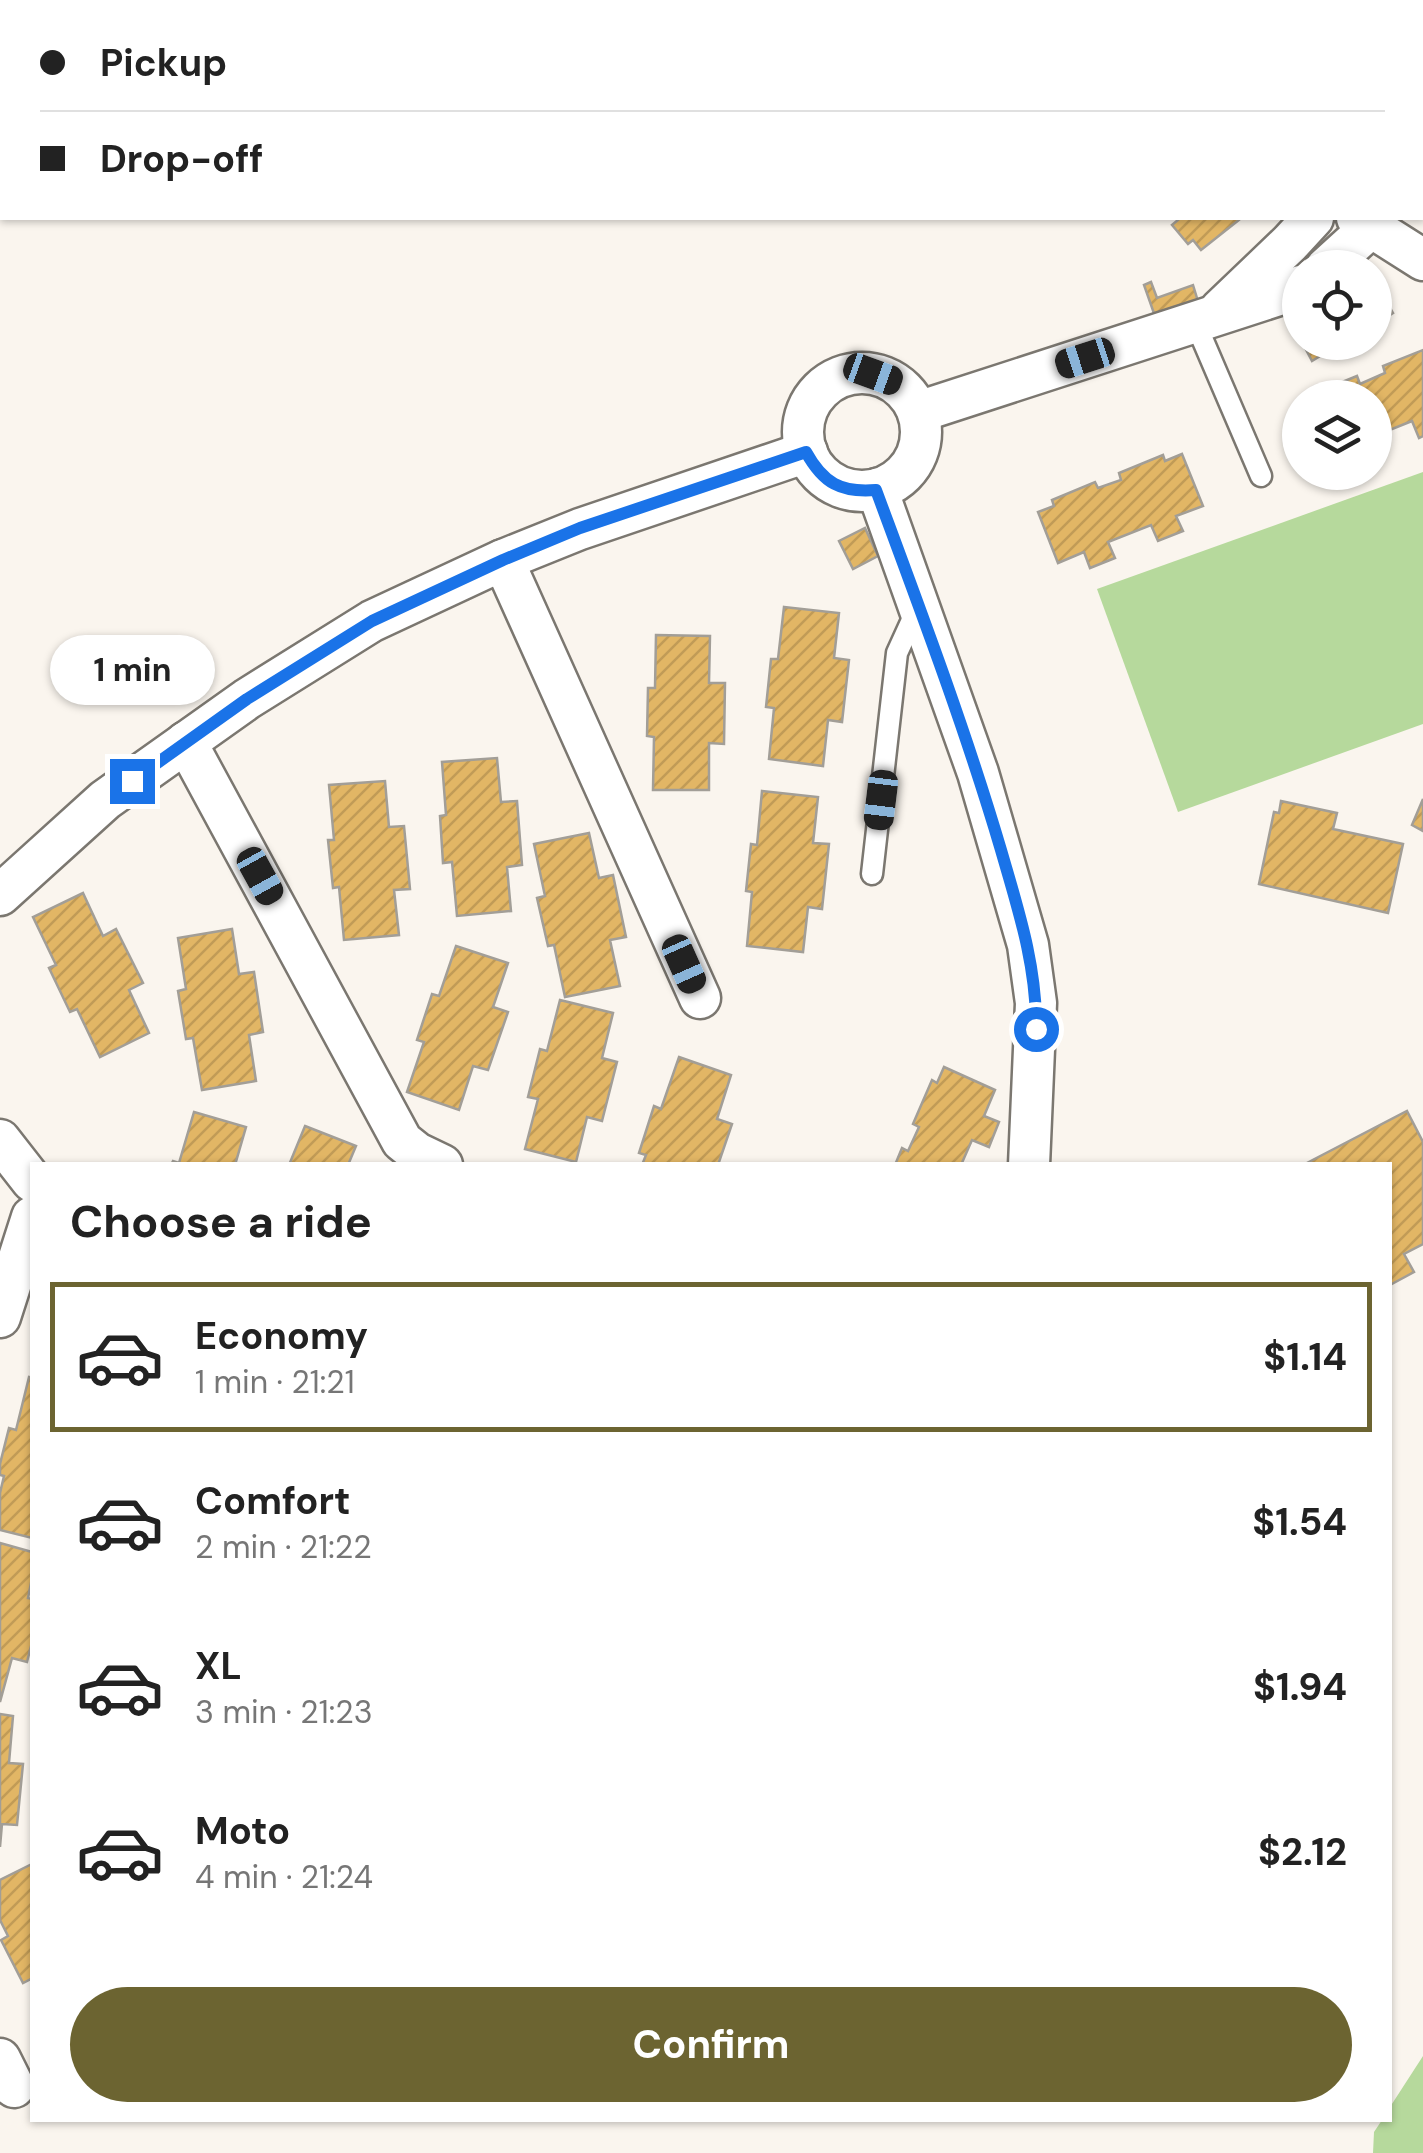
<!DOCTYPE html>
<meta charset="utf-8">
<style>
:root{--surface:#fff;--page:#f6f6f6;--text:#222;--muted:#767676;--line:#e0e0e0;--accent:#6c6431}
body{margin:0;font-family:"DM Sans",sans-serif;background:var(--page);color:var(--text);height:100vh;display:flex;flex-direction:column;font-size:38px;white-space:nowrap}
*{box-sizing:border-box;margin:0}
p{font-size:32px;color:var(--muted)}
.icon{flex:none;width:55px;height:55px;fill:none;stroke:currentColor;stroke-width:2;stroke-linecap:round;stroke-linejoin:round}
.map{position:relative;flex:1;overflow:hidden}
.panel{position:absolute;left:30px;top:1162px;width:1362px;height:960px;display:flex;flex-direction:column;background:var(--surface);border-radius:0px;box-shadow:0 2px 8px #0004}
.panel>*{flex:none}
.hud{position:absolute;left:0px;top:0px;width:1425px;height:220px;box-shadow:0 2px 8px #0004;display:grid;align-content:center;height:220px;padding:0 40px;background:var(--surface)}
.tools{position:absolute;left:1282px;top:250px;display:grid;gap:20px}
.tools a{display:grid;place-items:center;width:110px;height:110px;border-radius:50%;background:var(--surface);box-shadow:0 2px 8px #0004;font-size:50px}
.end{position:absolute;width:45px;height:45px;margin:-22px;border:12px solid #1a73e8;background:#fff;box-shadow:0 0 0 5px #fff}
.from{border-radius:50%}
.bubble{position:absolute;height:70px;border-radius:35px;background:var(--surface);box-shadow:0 2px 8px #0004;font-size:32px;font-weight:700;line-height:70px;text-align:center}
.car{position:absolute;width:30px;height:60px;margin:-30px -15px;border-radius:12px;box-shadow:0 0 8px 2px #0007;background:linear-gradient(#222 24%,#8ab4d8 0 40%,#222 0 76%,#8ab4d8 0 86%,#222 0)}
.hud b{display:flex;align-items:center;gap:35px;height:95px;font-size:38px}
.hud b+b{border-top:2px solid var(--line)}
.hud i{width:25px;height:25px;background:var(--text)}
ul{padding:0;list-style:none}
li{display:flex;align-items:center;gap:30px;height:150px;margin:0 20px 15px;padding:0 20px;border:5px solid transparent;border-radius:0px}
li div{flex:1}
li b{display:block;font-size:38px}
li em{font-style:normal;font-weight:700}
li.current{border-color:var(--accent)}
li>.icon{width:90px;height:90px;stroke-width:1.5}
h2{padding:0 40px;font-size:45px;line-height:120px}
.cta{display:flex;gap:20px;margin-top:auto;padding:20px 40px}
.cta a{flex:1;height:115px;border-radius:60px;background:var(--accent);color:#fff;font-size:40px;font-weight:700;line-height:115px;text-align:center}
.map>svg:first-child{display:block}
</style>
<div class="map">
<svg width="1423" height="2153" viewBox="0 0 1423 2153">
<defs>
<pattern id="building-hatch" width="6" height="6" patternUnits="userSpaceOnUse" patternTransform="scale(2.5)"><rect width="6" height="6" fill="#e2b665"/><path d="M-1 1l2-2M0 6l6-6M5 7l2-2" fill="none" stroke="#c19b56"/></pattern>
</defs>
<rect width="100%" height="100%" fill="#faf5ee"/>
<!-- pitch -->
<g fill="#b6d99c">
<path d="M 1423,472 L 1423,724 L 1178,812 L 1097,589 Z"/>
<path d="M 1423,2056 L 1423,2153 L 1373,2153 L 1374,2132 L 1382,2120 L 1390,2120 L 1390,2107 Z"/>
</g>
<!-- building -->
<g fill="url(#building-hatch)" stroke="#a29e97" stroke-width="2.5">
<path d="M 1177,218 L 1238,218 L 1239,220 L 1201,250 L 1193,240 L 1188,244 L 1172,225 L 1178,220 Z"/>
<path d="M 1151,282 L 1157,298 L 1193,285 L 1200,308 L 1157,322 L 1144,285 Z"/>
<path d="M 1377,285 L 1393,313 L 1375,324 L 1375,287 Z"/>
<path d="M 1302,342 L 1343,342 L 1312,361 Z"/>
<path d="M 1423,350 L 1423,436 L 1419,438 L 1412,421 L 1375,436 L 1375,398 L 1316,398 L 1315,393 L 1357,376 L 1360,384 L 1385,373 L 1383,366 Z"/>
<path d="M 1182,454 L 1203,506 L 1176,516 L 1183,531 L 1158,541 L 1151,525 L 1108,542 L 1115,558 L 1090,568 L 1084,552 L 1058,563 L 1038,512 L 1054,506 L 1052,500 L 1095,482 L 1098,488 L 1121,480 L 1119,473 L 1163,455 L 1165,461 Z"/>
<path d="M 865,528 L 878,556 L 853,569 L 839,541 Z"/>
<path d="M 784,607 L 839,613 L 834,658 L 849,660 L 842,722 L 828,720 L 823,766 L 769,759 L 774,708 L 766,707 L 771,659 L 778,659 Z"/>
<path d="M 656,635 L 710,636 L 709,683 L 725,683 L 724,744 L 709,743 L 709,790 L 653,790 L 654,737 L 647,736 L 648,688 L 655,688 Z"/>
<path d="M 497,758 L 501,802 L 517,801 L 522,865 L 507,867 L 511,911 L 457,916 L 452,862 L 443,863 L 440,816 L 446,815 L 442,762 Z"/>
<path d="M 385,781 L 389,827 L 404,826 L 410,889 L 394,890 L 399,935 L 344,940 L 339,887 L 333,888 L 328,840 L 334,840 L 329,785 Z"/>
<path d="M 762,791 L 818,797 L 813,843 L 829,844 L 822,909 L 808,907 L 803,952 L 747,946 L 752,892 L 746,891 L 751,844 L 757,845 Z"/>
<path d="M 1423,799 L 1423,831 L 1412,825 Z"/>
<path d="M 1281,801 L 1337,813 L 1333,829 L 1403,844 L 1388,913 L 1259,884 L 1274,812 L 1279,813 Z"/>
<path d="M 589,833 L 599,878 L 613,875 L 626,937 L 610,940 L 620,986 L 565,997 L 554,945 L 548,946 L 537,898 L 545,896 L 534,844 Z"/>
<path d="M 83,893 L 103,936 L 116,929 L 143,983 L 129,990 L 149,1033 L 100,1057 L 77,1009 L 70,1012 L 49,968 L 56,965 L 33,917 Z"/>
<path d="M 232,929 L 239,974 L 254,972 L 263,1032 L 249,1035 L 256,1081 L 202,1090 L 193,1038 L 186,1039 L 178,991 L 186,989 L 178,938 Z"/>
<path d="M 456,946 L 508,963 L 493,1007 L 508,1012 L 488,1070 L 473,1066 L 459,1110 L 407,1092 L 424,1042 L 417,1040 L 432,994 L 439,996 Z"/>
<path d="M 560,1000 L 613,1013 L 602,1058 L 617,1062 L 602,1121 L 587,1117 L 576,1162 L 525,1149 L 538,1099 L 528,1097 L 540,1049 L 547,1051 Z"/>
<path d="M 679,1057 L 731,1075 L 717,1119 L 732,1124 L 718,1165 L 642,1165 L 646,1155 L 639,1153 L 654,1106 L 661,1109 Z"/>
<path d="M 944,1067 L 995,1090 L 984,1116 L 999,1122 L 989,1147 L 972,1140 L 961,1165 L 895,1165 L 902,1148 L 908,1151 L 919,1127 L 913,1124 L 932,1080 L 937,1083 Z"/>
<path d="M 1407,1111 L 1423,1142 L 1423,1244 L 1404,1254 L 1414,1272 L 1390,1285 L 1390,1165 L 1303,1165 Z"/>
<path d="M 194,1112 L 246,1127 L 235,1165 L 171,1165 L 173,1161 L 179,1163 Z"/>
<path d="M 305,1126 L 356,1146 L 348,1165 L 289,1165 Z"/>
<path d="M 29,1377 L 32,1378 L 32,1538 L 0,1530 L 0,1493 L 4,1476 L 0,1475 L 0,1464 L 9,1428 L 16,1430 Z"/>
<path d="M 0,1543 L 32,1552 L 32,1578 L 28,1598 L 32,1599 L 32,1642 L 27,1662 L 12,1658 L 0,1702 Z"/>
<path d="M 0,1714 L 13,1716 L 9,1763 L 23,1764 L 17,1825 L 2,1824 L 0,1847 Z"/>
<path d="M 32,1864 L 32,1982 L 31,1979 L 23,1983 L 1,1940 L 8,1936 L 0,1920 L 0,1880 Z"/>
</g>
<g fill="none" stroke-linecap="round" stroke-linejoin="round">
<defs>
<g id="lane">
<path d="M 1356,2 L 1358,0"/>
<path d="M 1195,322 L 1261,476"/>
<path d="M 872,874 L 897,653 L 918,607"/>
</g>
<g id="street">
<path d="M 1086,0 L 1089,2"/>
<path d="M 1357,218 L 1423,260"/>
<path d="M 1326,268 L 1371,227"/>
<path d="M 1220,310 L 1290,243 L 1313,218"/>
<circle cx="862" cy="432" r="59"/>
<path d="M 918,412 L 1294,290 L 1300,286"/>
<path d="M 877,489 L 978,773 L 1028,945 L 1036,1003 L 1029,1165"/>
<path d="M 503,560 L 700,998"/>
<path d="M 186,742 L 402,1141 L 417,1153 L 442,1165"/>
<path d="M 0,895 L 105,800 L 247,699 L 372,621 L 503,560 L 580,529 L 807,452"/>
<path d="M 0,1140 L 32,1181"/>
<path d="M 0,1317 L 32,1217"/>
<path d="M 0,2059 L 14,2087"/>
</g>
</defs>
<!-- lane casing -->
<use href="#lane" stroke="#7b7770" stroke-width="25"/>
<!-- street casing -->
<use href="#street" stroke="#7b7770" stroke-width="45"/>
<!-- lane -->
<use href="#lane" stroke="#fff" stroke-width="20"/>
<!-- street -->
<use href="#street" stroke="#fff" stroke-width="40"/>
</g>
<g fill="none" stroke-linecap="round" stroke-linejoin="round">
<!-- route -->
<path stroke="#1a73e8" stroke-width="12" d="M 132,781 L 247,699 L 372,621 L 503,560 L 580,528 L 806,452 C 823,483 841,493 876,490 C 920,609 965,728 1001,850 C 1018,909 1037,966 1036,1029"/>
</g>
</svg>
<div class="tools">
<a><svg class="icon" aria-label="locate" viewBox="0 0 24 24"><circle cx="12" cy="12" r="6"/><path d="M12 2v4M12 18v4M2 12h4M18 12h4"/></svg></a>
<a><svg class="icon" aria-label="layers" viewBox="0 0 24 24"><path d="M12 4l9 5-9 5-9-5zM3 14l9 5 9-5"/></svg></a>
</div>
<i class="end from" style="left:1036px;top:1029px"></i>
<i class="end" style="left:132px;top:781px"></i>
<div class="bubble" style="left:50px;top:635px;width:165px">1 min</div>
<i class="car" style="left:1085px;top:358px;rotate:252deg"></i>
<i class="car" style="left:873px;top:374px;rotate:110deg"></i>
<i class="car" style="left:881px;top:800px;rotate:187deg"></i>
<i class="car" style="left:260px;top:876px;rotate:151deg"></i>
<i class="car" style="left:684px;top:964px;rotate:156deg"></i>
<div class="hud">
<b><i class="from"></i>Pickup</b>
<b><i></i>Drop-off</b>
</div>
<section class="panel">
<h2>Choose a ride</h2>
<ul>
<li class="current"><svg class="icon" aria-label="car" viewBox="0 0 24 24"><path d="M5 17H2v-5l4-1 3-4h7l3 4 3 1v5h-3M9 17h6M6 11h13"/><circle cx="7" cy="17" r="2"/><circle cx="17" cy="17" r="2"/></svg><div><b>Economy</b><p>1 min · 21:21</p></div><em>$1.14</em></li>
<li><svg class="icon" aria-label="car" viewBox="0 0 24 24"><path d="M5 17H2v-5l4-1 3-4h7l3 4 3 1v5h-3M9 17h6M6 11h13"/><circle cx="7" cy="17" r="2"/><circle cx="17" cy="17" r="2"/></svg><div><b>Comfort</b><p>2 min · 21:22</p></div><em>$1.54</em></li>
<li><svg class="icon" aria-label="car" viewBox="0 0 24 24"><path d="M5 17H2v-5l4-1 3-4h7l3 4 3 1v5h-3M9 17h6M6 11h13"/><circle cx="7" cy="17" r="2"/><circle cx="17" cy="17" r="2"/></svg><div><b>XL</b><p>3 min · 21:23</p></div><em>$1.94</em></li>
<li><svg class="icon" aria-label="car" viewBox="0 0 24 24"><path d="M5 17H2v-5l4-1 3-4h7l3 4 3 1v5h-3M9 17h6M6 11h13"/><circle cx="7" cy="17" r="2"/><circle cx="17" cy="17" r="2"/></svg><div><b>Moto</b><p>4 min · 21:24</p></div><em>$2.12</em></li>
</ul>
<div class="cta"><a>Confirm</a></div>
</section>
</div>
